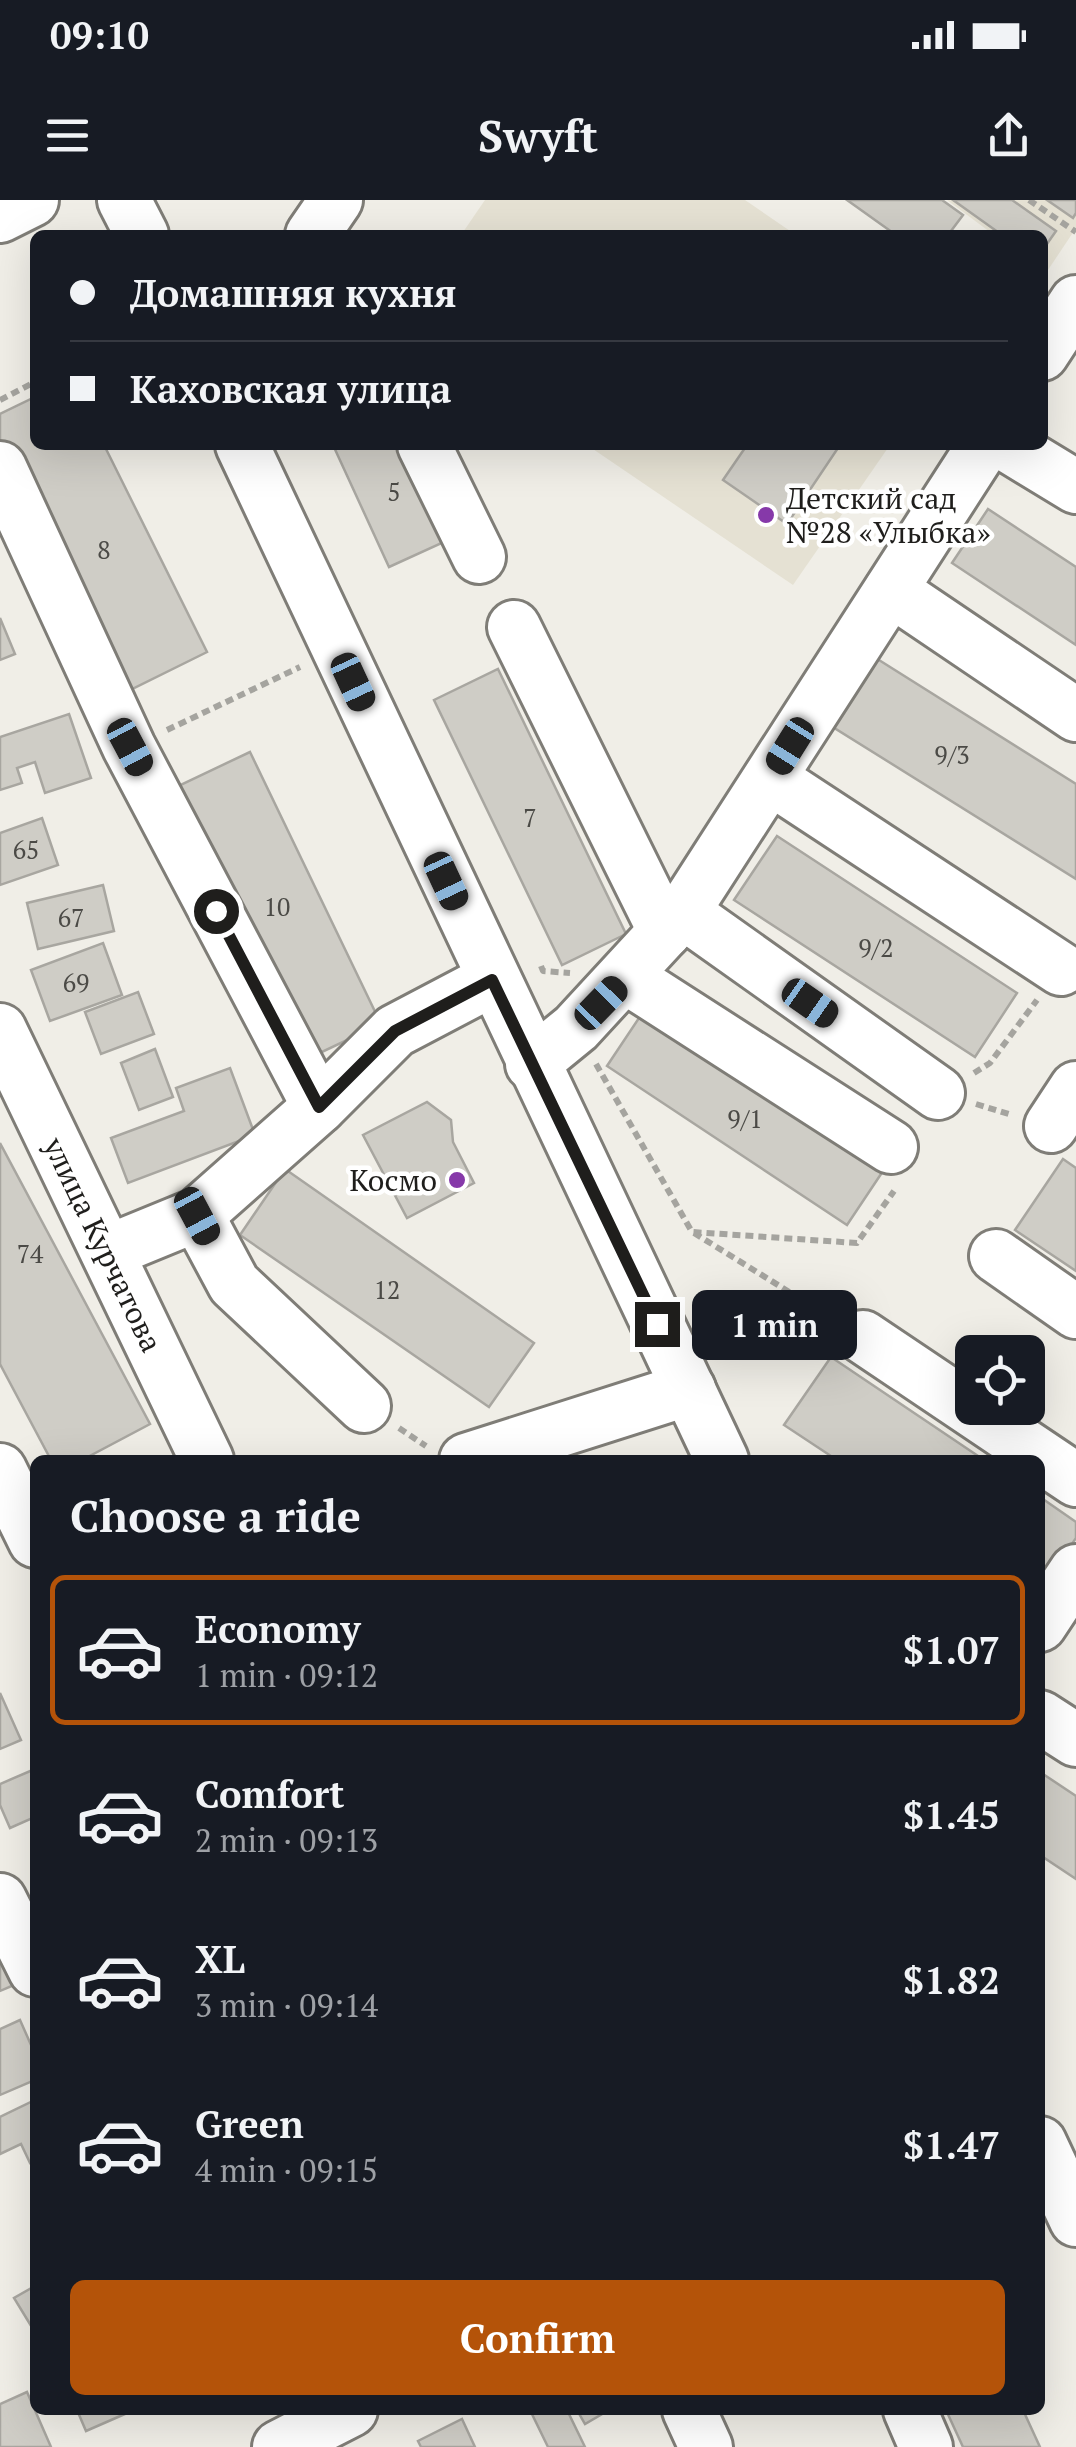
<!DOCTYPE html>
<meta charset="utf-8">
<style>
:root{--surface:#171b24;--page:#20242c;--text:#f1f3f6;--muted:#9ea1a6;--line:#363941;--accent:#b45309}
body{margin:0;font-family:"PT Serif",serif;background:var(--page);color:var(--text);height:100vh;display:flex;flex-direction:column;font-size:38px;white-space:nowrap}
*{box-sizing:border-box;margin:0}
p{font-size:32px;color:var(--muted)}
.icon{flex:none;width:55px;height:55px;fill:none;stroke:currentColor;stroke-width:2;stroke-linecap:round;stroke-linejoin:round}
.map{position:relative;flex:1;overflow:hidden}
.drawer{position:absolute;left:30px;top:1255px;width:1015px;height:960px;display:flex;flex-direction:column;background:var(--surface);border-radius:15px;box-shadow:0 10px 40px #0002}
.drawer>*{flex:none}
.hud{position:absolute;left:30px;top:30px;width:1018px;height:220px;border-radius:15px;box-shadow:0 10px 40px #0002;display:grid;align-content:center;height:220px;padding:0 40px;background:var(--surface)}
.buttons{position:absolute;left:955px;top:1135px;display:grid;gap:20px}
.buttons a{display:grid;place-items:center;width:90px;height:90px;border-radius:15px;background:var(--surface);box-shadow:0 10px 40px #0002;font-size:50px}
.end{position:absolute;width:45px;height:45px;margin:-22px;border:12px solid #1f1e1c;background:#fff;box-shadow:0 0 0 5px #fff}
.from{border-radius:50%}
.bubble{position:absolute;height:70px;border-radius:15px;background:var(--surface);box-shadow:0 10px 40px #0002;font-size:32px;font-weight:700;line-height:70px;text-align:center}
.car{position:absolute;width:30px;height:60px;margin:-30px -15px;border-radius:12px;box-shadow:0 0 8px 2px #0007;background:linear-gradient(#222 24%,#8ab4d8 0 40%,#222 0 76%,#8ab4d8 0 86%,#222 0)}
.hud b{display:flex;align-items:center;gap:35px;height:95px;font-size:38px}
.hud b+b{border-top:2px solid var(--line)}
.hud i{width:25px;height:25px;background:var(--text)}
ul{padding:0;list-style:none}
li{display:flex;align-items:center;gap:30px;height:150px;margin:0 20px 15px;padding:0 20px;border:5px solid transparent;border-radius:15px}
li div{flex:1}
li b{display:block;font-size:38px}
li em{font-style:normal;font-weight:700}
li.selected{border-color:var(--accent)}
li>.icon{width:90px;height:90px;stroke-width:1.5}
h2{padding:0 40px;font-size:45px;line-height:120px}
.primary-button{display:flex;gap:20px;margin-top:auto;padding:20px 40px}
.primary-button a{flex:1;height:115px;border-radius:15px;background:var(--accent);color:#fff;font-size:40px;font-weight:700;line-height:115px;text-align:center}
.status{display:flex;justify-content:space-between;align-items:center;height:70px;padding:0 50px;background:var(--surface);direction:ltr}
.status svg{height:28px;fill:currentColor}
header{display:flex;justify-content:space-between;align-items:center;height:130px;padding:0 40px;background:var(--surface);font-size:45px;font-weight:700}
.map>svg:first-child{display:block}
</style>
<div class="status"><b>09:10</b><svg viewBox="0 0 49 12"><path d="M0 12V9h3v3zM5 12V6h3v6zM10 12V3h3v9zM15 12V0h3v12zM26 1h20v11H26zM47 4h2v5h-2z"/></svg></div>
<header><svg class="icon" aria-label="menu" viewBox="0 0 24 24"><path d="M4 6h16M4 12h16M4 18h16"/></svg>Swyft<svg class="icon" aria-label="share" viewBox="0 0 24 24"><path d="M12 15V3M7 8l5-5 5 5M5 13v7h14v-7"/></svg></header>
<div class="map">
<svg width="1076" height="2247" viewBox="0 0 1076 2247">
<rect width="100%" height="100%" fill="#f0eee7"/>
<!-- built -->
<g fill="#e5e1d3">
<path d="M 485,0 L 745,0 L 796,35 L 461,35 Z"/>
<path d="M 947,0 L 1076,0 L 1076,28 L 1046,73 L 1042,35 L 994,35 Z"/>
<path d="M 587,245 L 890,245 L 793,385 Z"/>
</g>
<!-- building -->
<g fill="#cfcdc6" stroke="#a8a6a0" stroke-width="2.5">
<path d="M 847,0 L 942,0 L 963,15 L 948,35 L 896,35 Z"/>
<path d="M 953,0 L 1012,0 L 1056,31 L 1042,51 L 1042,35 L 1002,35 Z"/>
<path d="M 1047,0 L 1076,0 L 1076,13 L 1073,18 Z"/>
<path d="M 35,197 L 35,245 L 104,245 L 207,452 L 124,493 L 0,242 L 0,214 Z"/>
<path d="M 333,245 L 412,245 L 455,337 L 389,367 Z"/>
<path d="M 747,245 L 840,245 L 787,324 L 723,280 Z"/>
<path d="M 988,309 L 1076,367 L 1076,445 L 952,363 Z"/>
<path d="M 0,418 L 15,454 L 0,460 Z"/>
<path d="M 871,455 L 1076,584 L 1076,679 L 828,524 Z"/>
<path d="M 498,469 L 626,734 L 562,765 L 434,500 Z"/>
<path d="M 69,514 L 91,578 L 45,593 L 35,562 L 17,568 L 22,583 L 0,590 L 0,537 Z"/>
<path d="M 250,552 L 381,824 L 305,860 L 174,588 Z"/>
<path d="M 42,618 L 58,665 L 0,685 L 0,633 Z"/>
<path d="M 777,636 L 1017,793 L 975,857 L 734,700 Z"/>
<path d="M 103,685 L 114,731 L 38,749 L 27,703 Z"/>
<path d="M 103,743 L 122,795 L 50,821 L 31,770 Z"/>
<path d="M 138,792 L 154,834 L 101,854 L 85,812 Z"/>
<path d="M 643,812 L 883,971 L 847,1025 L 607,866 Z"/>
<path d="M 155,849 L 173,897 L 139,910 L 121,863 Z"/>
<path d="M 230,868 L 255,935 L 128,983 L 111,938 L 184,911 L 176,888 Z"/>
<path d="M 427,902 L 451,920 L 453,942 L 474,983 L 407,1018 L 363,935 Z"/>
<path d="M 0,943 L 150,1224 L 82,1260 L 51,1260 L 0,1164 Z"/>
<path d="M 1063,959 L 1076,968 L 1076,1071 L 1015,1030 Z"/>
<path d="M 285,969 L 534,1143 L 489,1207 L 240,1035 Z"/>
<path d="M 831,1157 L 984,1260 L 837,1260 L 784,1225 Z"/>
<path d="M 1040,1297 L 1076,1322 L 1076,1338 L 1040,1391 Z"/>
<path d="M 0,1493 L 21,1540 L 0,1549 Z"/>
<path d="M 35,1569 L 35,1617 L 10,1628 L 0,1605 L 0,1584 Z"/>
<path d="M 1040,1572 L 1076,1596 L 1076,1679 L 1040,1655 Z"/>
<path d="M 0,1755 L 14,1785 L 0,1791 Z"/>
<path d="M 20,1820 L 35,1854 L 35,1880 L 0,1895 L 0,1829 Z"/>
<path d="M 35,1900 L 35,1960 L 30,1963 L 21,1944 L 0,1954 L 0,1917 Z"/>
<path d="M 35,2086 L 35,2128 L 33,2129 L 14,2098 Z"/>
<path d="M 27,2192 L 51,2247 L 0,2247 L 0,2204 Z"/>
<path d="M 77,2210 L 134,2210 L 86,2231 Z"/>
<path d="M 530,2210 L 567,2210 L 585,2247 L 548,2247 Z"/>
<path d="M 577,2210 L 609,2210 L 585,2224 Z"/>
<path d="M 946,2210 L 1023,2210 L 1040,2247 L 963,2247 Z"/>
<path d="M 462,2219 L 475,2247 L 421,2247 L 418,2241 Z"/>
</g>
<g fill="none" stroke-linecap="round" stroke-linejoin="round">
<defs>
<g id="minor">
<path d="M 124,0 L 142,35"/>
<path d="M 0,16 L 32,0"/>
<path d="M 312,35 L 336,0"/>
<path d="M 1042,154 L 1076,102"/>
<path d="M 242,245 L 722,1260"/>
<path d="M 424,245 L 479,357"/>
<path d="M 1007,245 L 1076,287"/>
<path d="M 0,268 L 129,547 L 319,907"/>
<path d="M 891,390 L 1076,515"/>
<path d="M 514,427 L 665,732"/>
<path d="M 770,578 L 1061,769"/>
<path d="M 683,712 L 938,893"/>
<path d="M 626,777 L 891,947"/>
<path id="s1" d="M 0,830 L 207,1260"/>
<path d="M 532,864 L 576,828 L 683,712 L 984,245"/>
<path d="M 1051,926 L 1076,888"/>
<path d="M 197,1015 L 234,1084 L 364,1206"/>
<path d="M 109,1051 L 197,1015 L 319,907 L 395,831 L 492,780"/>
<path d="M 996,1056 L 1076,1112"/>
<path d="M 863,1137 L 1076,1280"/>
<path d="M 466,1260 L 689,1189"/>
<path d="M 0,1270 L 35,1341"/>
<path d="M 1040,1425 L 1076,1371"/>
<path d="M 1040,1517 L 1076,1540"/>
<path d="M 0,1700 L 35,1770"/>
<path d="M 1040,1943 L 1076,2020"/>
<path d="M 689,2210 L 706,2247"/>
<path d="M 910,2210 L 926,2247"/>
<path d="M 279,2247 L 351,2210"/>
</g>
</defs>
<!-- minor casing -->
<use href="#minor" stroke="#7f7d77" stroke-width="58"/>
<!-- path -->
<g stroke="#a5a49f" stroke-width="6" stroke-dasharray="8 5" stroke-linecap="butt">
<path d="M 1029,0 L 1076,32"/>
<path d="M 0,200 L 35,182"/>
<path d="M 167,530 L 300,467"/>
<path d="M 541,766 L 543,771 L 570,773"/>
<path d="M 596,864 L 692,1032 L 857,1043 L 894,991"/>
<path d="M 974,873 L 990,863 L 1037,800"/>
<path d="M 976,904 L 1012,915"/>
<path d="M 694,1033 L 828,1116"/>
<path d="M 399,1228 L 426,1246"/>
</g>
<!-- minor -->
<use href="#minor" stroke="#fff" stroke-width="52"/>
</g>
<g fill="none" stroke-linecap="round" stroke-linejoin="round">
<!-- route -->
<path stroke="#1f1e1c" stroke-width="12" d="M 216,711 L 319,907 L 395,831 L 492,780 L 657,1124"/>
</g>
<!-- markers -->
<g fill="#8639a9" stroke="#fff" stroke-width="4">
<circle cx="766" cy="315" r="10"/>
<circle cx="457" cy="980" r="10"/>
</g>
<g text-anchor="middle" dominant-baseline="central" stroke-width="9" stroke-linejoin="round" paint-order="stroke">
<!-- number labels -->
<g font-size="25" fill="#4b4a46">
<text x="394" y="291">5</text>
<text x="104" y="349">8</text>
<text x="952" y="554">9/3</text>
<text x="530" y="617">7</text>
<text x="26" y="649">65</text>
<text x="277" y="706">10</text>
<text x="71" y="717">67</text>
<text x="876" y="747">9/2</text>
<text x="76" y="782">69</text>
<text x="745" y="918">9/1</text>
<text x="30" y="1053">74</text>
<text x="387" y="1089">12</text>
</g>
<!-- poi labels -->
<g font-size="30" fill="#1f1e1c" stroke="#fff" text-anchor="start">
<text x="786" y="298">Детский сад<tspan x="786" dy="34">№28 «Улыбка»</tspan></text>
<text x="437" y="980" text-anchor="end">Космо</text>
</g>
<!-- street labels -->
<g font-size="30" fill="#1f1e1c" stroke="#fff">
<text stroke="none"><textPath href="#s1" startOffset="238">улица Курчатова</textPath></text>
</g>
</g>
</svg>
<div class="buttons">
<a><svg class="icon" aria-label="locate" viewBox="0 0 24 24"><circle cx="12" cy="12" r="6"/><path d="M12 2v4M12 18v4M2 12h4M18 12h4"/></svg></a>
</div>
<i class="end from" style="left:216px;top:711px"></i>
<i class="end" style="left:657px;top:1124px"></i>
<div class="bubble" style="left:692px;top:1090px;width:165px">1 min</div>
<i class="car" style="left:353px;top:482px;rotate:155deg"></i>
<i class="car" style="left:790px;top:546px;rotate:212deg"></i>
<i class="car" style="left:130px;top:547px;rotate:152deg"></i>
<i class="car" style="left:446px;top:681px;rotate:155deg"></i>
<i class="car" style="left:601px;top:803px;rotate:44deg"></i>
<i class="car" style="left:810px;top:803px;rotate:125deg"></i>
<i class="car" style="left:197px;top:1016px;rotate:152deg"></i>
<div class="hud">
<b><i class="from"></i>Домашняя кухня</b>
<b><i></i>Каховская улица</b>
</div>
<section class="drawer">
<h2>Choose a ride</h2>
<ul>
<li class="selected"><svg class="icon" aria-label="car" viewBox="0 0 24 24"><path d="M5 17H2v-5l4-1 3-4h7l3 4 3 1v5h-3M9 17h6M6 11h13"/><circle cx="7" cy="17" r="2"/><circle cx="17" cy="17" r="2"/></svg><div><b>Economy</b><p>1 min · 09:12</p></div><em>$1.07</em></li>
<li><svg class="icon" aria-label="car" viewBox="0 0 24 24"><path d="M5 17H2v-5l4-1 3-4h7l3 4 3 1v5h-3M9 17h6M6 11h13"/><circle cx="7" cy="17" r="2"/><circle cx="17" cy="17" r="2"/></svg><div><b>Comfort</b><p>2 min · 09:13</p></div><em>$1.45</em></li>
<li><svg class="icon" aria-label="car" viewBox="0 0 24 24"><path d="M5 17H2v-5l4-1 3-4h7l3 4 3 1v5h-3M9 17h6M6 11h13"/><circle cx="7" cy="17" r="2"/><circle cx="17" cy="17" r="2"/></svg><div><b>XL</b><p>3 min · 09:14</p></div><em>$1.82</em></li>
<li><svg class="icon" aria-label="car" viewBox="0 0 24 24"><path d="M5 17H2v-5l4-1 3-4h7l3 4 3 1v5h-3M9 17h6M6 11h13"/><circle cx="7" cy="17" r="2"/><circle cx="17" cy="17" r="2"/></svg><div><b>Green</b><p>4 min · 09:15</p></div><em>$1.47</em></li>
</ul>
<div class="primary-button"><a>Confirm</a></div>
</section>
</div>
